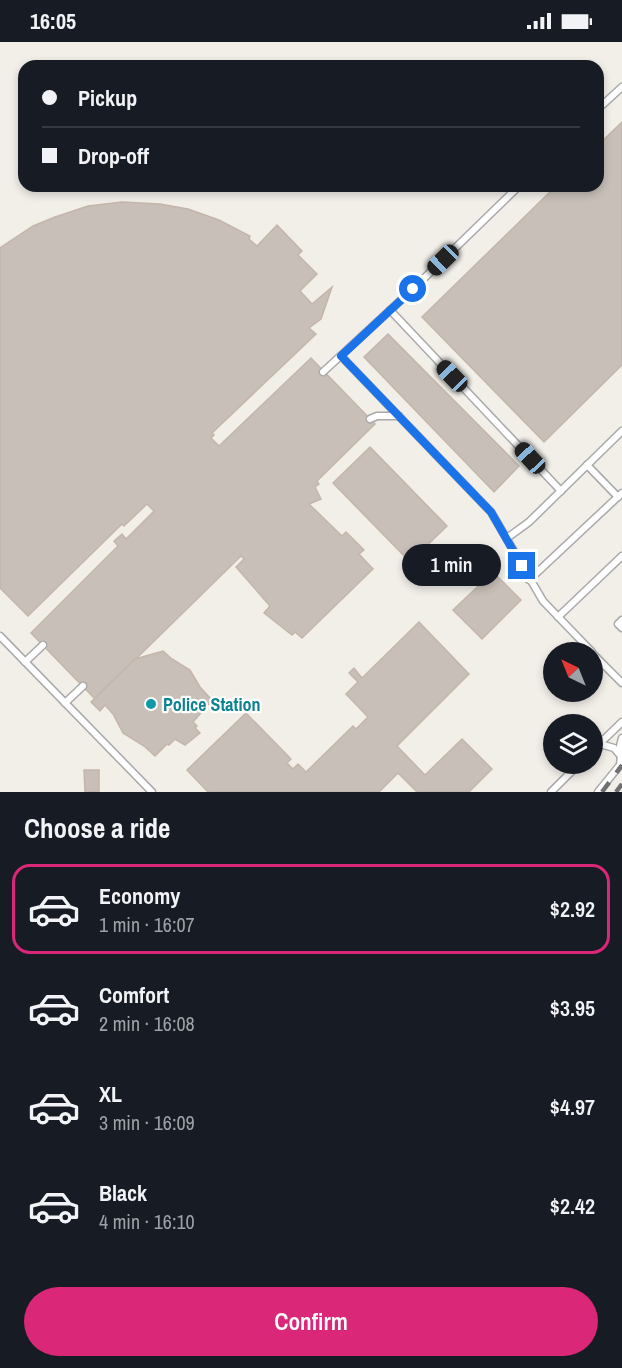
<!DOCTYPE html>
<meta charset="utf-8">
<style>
:root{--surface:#171b24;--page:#242831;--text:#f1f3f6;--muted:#9ea1a6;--line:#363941;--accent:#db2777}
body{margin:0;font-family:"Archivo Narrow",sans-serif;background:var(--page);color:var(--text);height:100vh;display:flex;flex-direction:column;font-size:22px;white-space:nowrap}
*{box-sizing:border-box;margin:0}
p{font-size:20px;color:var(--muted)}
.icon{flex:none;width:33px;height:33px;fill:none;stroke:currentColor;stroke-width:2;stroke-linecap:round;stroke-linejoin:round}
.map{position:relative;height:750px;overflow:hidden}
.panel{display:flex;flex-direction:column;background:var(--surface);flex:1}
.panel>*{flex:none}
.top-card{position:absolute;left:18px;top:18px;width:586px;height:132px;border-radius:18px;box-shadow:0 3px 9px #0003;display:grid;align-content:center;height:132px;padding:0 24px;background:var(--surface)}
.needle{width:39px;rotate:317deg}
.tools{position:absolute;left:543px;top:600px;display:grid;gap:12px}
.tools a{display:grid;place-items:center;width:60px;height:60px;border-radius:50%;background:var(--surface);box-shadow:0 3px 9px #0003;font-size:30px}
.end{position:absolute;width:27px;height:27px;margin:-14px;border:8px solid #1a73e8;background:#fff;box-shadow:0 0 0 3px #fff}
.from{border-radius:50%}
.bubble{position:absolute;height:42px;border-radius:21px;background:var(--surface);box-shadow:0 3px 9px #0003;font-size:20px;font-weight:600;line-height:42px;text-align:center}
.car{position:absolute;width:18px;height:36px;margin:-18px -9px;border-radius:8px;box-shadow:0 0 4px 2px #0007;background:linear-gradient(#222 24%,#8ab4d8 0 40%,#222 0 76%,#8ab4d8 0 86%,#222 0)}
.top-card b{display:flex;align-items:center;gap:21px;height:57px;font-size:22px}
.top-card b+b{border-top:2px solid var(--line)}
.top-card i{width:15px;height:15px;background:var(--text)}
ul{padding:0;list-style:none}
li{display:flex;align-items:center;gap:18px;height:90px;margin:0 12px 9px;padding:0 12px;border:3px solid transparent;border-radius:18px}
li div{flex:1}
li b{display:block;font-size:22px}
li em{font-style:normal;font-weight:600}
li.current{border-color:var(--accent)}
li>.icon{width:54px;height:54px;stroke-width:1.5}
h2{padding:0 24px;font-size:27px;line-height:72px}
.action{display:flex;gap:12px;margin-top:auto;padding:12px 24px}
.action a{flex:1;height:69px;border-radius:36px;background:var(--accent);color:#fff;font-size:24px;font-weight:600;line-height:69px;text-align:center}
.status{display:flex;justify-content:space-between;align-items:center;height:42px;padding:0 30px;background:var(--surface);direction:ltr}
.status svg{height:16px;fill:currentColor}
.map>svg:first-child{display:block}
</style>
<div class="status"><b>16:05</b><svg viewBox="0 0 49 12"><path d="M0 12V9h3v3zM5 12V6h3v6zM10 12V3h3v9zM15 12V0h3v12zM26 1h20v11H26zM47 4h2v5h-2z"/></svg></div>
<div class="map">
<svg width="622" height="750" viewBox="0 0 622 750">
<rect width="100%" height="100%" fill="#f2efe9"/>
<!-- building -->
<g fill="#c7bfb8" stroke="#c4b6ab" stroke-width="1.5">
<path d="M 622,80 L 622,323 L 544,400 L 422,275 L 556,144 L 598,144 L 598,103 Z"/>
<path d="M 122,160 L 160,162 L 188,167 L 219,178 L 250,194 L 249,197 L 257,204 L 277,183 L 302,209 L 298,213 L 317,232 L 300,249 L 312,262 L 332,245 L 321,277 L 309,286 L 316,292 L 212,391 L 214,393 L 211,396 L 219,404 L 311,316 L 375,382 L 317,439 L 319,442 L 315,445 L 321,457 L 309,462 L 342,494 L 346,490 L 364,508 L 359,512 L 373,527 L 302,596 L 295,590 L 292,593 L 264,571 L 270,564 L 236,525 L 244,517 L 241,514 L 95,657 L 31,591 L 118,504 L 114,499 L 122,492 L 126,497 L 154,469 L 147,462 L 124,484 L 122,482 L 28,574 L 0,546 L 0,206 L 33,184 L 55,175 L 88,164 Z"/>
<path d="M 388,292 L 519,424 L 494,450 L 364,315 Z"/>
<path d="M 370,405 L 447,484 L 410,520 L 333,441 Z"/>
<path d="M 493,530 L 521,558 L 482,597 L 453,568 Z"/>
<path d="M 419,580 L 469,632 L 397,704 L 425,733 L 462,697 L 492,727 L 469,750 L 417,750 L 398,731 L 379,750 L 208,750 L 187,728 L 246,671 L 291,717 L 287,721 L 293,727 L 298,722 L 306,730 L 353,684 L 356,687 L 368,675 L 346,652 L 358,640 L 349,631 L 354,626 L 362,636 Z"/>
<path d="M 163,609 L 172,617 L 190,628 L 200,645 L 212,658 L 193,680 L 197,684 L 195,686 L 200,691 L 185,703 L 175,697 L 169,703 L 167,702 L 155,714 L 144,704 L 123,691 L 113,672 L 105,663 L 100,669 L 91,660 L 135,617 Z"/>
<path d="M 84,728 L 99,728 L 99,750 L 85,750 Z"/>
</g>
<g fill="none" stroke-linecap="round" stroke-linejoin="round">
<defs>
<g id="service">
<path d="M 598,67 L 622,45"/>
<path d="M 390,268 L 561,449"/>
<path d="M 341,314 L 491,470 L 543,559 L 592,610"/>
<path d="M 323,330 L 413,247 L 519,144"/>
<path d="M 370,377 L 377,374 L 399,374"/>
<path d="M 587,423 L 618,455"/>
<path d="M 507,496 L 529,480 L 622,389"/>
<path d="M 529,538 L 622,451"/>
<path d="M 558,575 L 622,514"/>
<path d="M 622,578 L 618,582 L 622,586"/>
<path d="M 0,594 L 152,750"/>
<path d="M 592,611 L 622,641"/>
<path d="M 25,620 L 43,603"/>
<path d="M 65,661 L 83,644"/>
<path d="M 592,709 L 622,680"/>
<path d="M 621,714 L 620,704 L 622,696"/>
<path d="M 551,750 L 579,722"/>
<path d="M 598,750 L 620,723 L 621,714 L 614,706 L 600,702"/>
</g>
</defs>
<!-- service casing -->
<use href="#service" stroke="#a9a9a9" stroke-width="9"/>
<!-- service -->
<use href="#service" stroke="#fff" stroke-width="6"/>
<!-- rail -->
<g stroke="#707070" stroke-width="4.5" stroke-dasharray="12 12" stroke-linecap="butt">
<path d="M 602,750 L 622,723"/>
<path d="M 616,750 L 622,742"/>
</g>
</g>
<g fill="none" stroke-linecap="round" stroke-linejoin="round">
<!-- route -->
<path stroke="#1a73e8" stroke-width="8" d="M 413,247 L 341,314 L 491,470 L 522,524"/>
</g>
<!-- markers -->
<circle fill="#0f9aa8" stroke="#fff" stroke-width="2" cx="151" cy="662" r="6"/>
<g text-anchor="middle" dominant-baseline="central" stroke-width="4.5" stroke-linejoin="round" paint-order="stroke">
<!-- culture labels -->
<g font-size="18" font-weight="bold" fill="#0d838f" stroke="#fff" text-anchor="start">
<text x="163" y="662">Police Station</text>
</g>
</g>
</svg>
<div class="tools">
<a><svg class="needle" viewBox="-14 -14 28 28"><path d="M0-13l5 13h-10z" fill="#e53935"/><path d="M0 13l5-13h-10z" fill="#9ea1a6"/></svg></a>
<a><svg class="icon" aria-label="layers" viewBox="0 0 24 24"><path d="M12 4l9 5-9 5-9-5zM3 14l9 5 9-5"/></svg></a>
</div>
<i class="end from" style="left:413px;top:247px"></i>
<i class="end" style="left:522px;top:524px"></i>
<div class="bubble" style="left:402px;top:502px;width:99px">1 min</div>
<i class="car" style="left:443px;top:218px;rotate:226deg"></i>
<i class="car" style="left:452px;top:334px;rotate:316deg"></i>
<i class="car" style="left:530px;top:416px;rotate:317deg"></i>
<div class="top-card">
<b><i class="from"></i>Pickup</b>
<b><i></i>Drop-off</b>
</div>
</div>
<section class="panel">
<h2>Choose a ride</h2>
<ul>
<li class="current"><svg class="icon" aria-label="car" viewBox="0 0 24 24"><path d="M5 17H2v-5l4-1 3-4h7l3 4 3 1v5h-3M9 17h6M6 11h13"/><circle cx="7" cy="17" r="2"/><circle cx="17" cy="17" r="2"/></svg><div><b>Economy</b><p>1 min · 16:07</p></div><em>$2.92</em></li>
<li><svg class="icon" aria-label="car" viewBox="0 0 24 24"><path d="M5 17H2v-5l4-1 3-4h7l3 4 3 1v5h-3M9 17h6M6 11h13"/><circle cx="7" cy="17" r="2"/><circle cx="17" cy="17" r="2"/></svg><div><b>Comfort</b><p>2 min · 16:08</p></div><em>$3.95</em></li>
<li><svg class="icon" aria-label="car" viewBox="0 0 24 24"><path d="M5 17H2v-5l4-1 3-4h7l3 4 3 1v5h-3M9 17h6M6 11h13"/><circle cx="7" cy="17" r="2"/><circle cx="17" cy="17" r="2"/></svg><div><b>XL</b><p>3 min · 16:09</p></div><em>$4.97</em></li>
<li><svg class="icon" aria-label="car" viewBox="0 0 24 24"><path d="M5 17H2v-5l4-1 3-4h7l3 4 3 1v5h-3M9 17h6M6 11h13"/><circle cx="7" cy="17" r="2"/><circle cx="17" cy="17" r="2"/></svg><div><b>Black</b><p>4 min · 16:10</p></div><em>$2.42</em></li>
</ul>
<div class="action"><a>Confirm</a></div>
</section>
